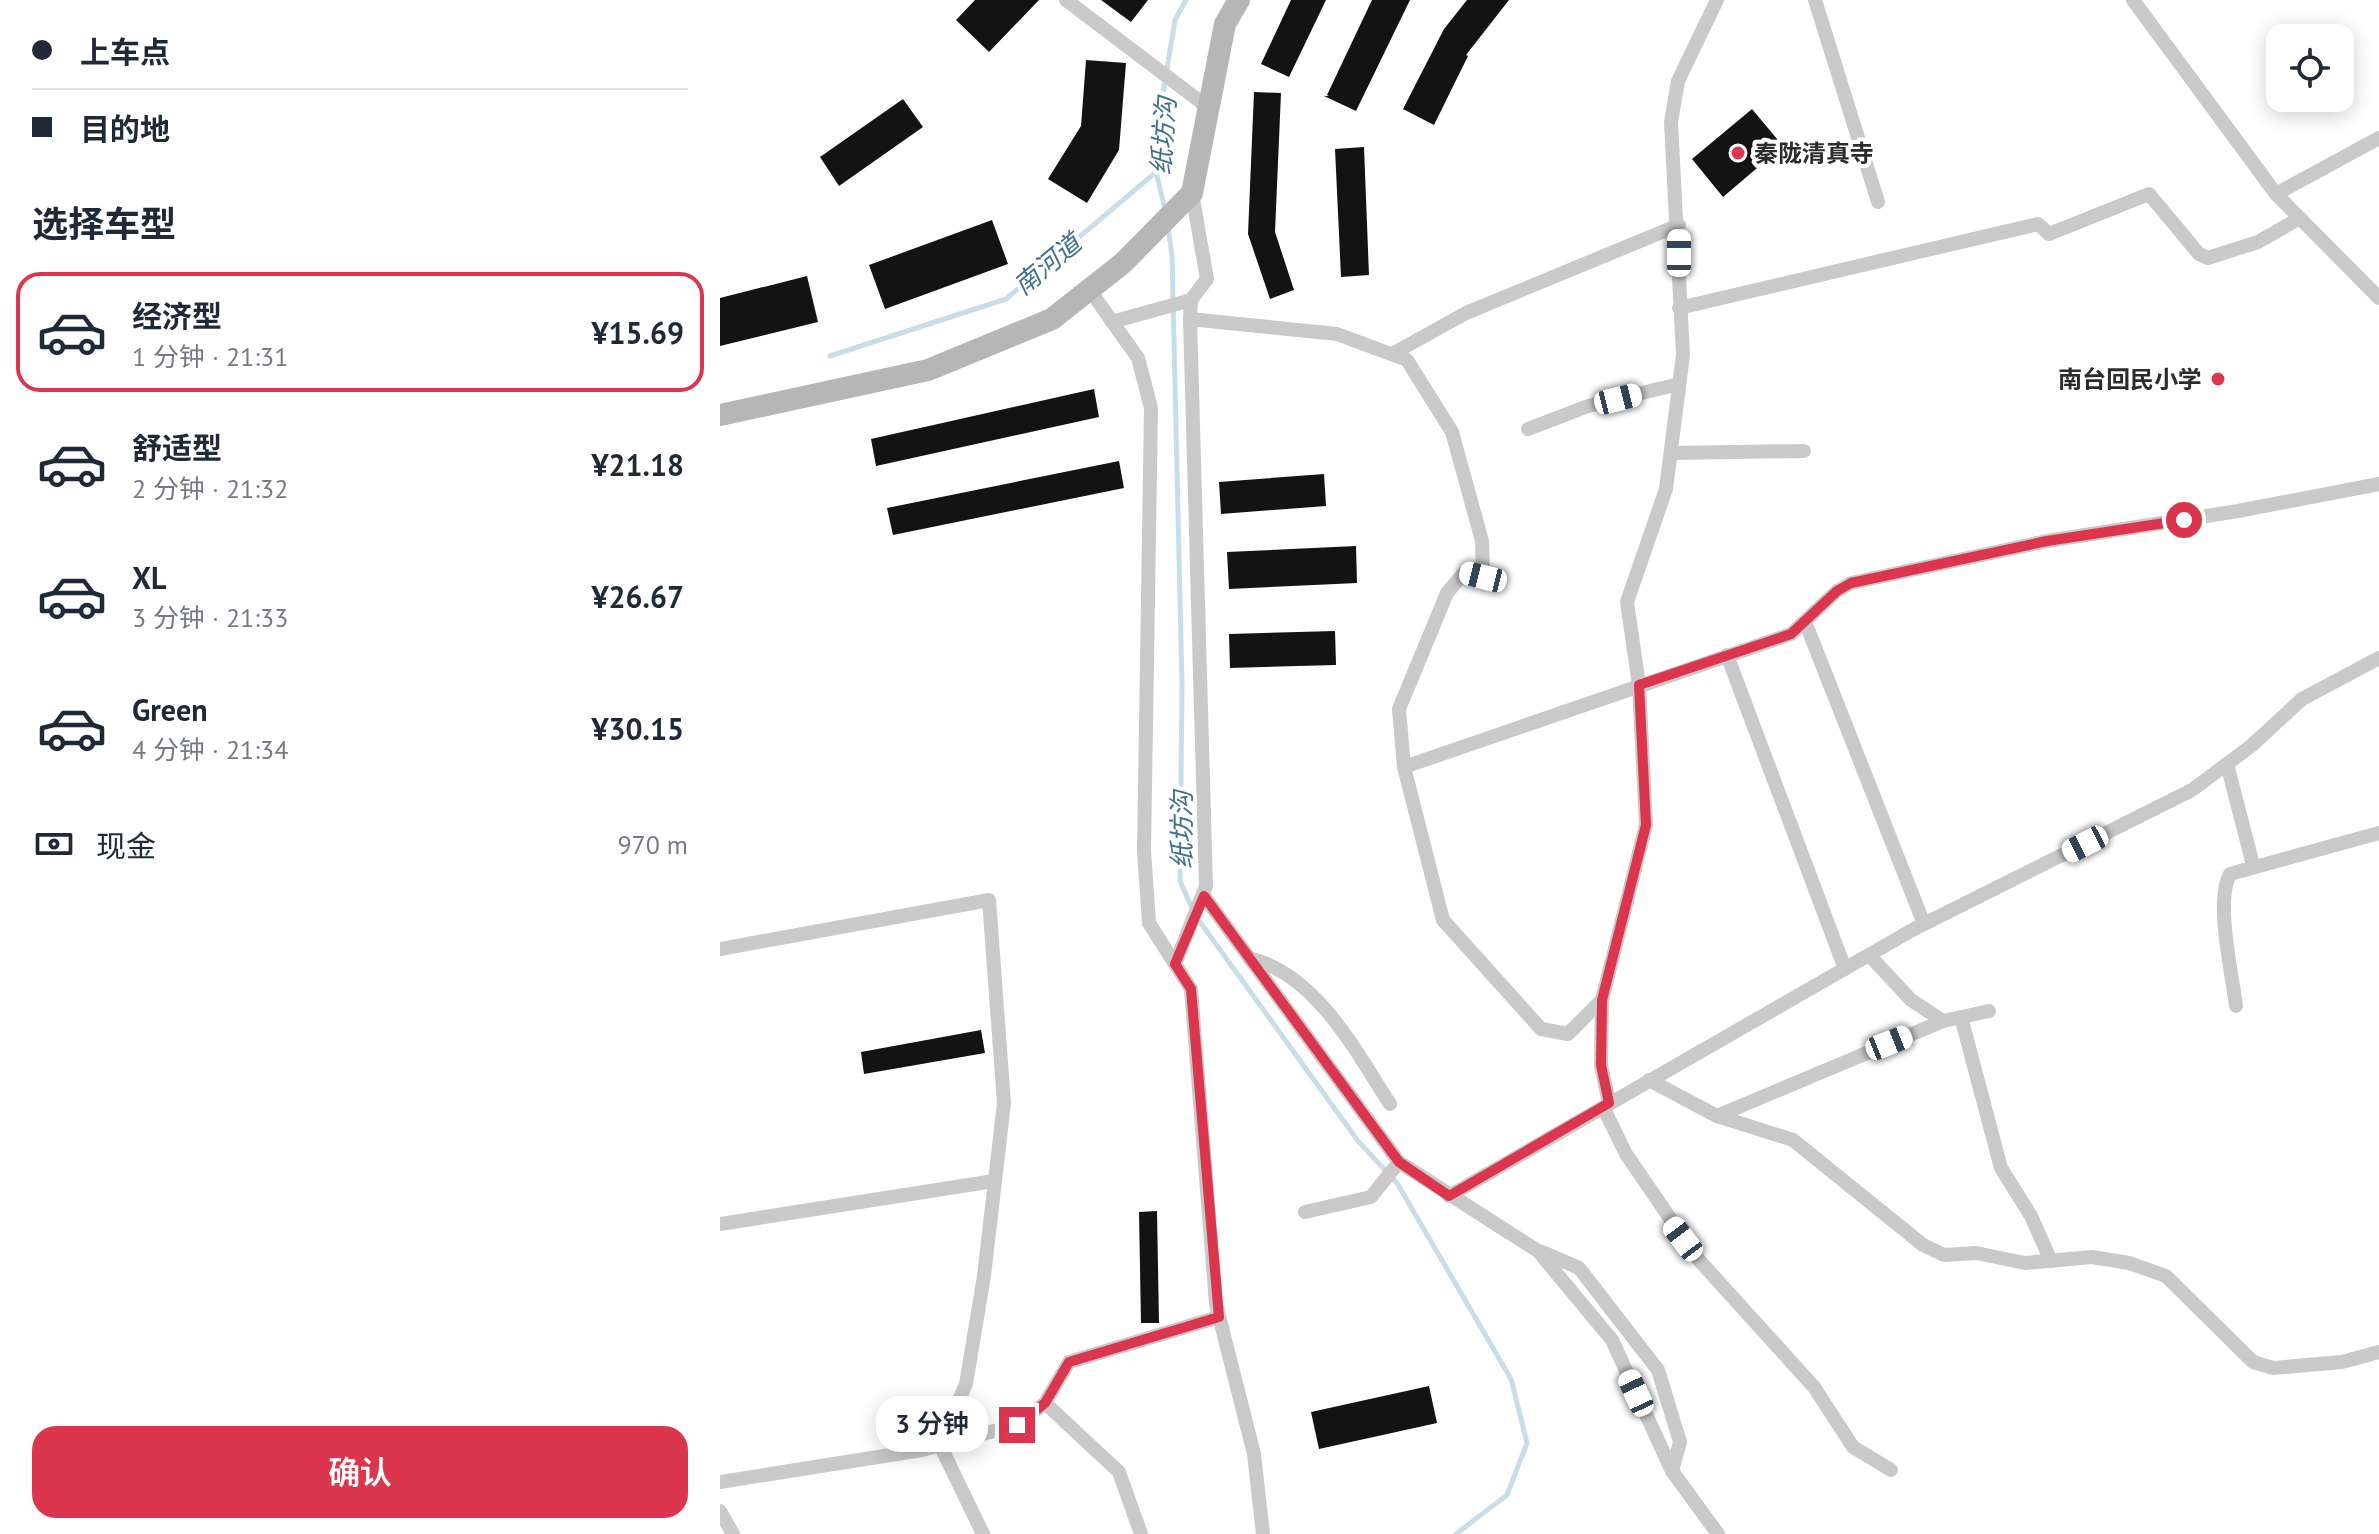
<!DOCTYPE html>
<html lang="zh">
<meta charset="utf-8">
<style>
:root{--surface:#fff;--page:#f2f2f3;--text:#1f2937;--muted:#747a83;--line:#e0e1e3;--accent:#db364d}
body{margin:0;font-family:"PT Sans","Noto Sans SC",sans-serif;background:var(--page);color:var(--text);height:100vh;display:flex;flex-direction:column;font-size:30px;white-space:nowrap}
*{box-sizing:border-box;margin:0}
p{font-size:26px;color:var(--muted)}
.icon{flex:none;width:44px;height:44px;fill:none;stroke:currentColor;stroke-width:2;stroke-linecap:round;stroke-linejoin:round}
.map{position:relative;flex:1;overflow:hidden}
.drawer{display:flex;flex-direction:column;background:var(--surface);width:720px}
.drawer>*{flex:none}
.top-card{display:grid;align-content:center;height:176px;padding:0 32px;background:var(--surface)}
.fabs{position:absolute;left:1546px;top:24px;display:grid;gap:16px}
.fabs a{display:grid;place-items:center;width:88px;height:88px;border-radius:16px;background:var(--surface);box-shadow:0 4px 20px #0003;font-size:40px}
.end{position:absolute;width:36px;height:36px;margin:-18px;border:10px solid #db364d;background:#fff;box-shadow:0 0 0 4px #fff}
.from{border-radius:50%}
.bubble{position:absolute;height:56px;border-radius:24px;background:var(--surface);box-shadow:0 4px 20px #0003;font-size:26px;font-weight:600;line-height:56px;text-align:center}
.car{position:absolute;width:24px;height:48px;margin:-24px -12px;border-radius:10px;box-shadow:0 0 6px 2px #0007;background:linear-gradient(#fff 24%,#345 0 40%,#fff 0 76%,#345 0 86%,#fff 0)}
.top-card b{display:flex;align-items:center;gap:28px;height:76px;font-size:30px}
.top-card b+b{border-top:2px solid var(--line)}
.top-card i{width:20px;height:20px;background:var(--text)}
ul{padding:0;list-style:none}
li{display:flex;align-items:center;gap:24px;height:120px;margin:0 16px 12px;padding:0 16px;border:4px solid transparent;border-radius:24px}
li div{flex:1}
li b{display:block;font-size:30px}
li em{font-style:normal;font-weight:600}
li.current{border-color:var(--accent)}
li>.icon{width:72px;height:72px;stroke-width:1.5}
h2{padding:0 32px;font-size:36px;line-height:96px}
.pay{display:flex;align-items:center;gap:20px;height:88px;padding:0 32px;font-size:30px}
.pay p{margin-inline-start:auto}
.primary-button{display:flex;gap:16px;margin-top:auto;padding:16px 32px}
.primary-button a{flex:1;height:92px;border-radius:24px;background:var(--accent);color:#fff;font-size:32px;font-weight:600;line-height:92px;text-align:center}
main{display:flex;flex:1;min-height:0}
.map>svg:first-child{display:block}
</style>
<main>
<section class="drawer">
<div class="top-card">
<b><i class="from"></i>上车点</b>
<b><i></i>目的地</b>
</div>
<h2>选择车型</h2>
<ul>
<li class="current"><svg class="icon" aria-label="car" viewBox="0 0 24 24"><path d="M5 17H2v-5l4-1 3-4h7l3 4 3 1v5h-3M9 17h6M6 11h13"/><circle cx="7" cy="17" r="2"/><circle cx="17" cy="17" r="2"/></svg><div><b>经济型</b><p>1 分钟 · 21:31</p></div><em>¥15.69</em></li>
<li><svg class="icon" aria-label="car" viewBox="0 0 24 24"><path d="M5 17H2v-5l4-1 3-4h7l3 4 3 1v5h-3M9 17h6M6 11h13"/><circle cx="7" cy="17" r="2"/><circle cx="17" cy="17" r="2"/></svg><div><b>舒适型</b><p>2 分钟 · 21:32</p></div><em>¥21.18</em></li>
<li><svg class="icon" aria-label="car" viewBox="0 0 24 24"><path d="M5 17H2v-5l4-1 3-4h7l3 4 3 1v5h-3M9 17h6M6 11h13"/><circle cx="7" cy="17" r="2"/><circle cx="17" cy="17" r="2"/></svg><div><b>XL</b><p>3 分钟 · 21:33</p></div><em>¥26.67</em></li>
<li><svg class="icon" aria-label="car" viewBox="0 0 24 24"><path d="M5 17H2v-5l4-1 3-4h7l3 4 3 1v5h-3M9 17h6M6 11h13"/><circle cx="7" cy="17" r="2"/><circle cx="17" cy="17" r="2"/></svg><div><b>Green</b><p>4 分钟 · 21:34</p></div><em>¥30.15</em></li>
</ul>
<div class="pay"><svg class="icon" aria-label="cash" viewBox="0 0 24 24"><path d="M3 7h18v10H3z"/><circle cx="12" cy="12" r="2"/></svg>现金<p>970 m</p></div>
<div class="primary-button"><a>确认</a></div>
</section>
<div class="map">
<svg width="1659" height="1534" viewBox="0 0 1659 1534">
<rect width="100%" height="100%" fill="#fff"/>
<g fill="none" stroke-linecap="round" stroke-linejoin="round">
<!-- stream -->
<g stroke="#c7dee9" stroke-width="5">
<path d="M 445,209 L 436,172 L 440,112 L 455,20 L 466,0"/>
<path d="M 448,227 L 452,255 L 462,685 L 460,881 L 475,915 L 638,1141 L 677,1183 L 791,1379 L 807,1443 L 787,1495 L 736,1534"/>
<path d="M 110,356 L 286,299 L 436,172"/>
</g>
</g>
<!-- building -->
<g fill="#131313">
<path d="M 255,0 L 319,0 L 269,52 L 236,20 Z"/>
<path d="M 381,0 L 428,0 L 411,22 Z"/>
<path d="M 571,0 L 606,0 L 569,77 L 541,64 Z"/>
<path d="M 652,0 L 690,0 L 636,111 L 604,96 L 609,96 L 607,95 Z"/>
<path d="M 747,0 L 789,0 L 746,55 L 748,56 L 714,125 L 683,109 L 724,29 Z"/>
<path d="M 366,60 L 406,63 L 399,150 L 367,203 L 328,179 L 361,126 Z"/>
<path d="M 534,92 L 561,93 L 555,232 L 574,290 L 550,299 L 528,234 Z"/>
<path d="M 183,99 L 203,127 L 119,186 L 100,157 Z"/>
<path d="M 1032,109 L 1063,146 L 1003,197 L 972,159 Z"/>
<path d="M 644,147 L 649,275 L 621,277 L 615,149 Z"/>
<path d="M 272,220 L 288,264 L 165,309 L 149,265 Z"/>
<path d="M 87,276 L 98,322 L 0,346 L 0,298 Z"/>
<path d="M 374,389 L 379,417 L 156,466 L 151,439 Z"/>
<path d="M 399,461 L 404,488 L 173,535 L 167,508 Z"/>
<path d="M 604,474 L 606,506 L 501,514 L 499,482 Z"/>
<path d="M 636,546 L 637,583 L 509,589 L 507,552 Z"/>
<path d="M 615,631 L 616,665 L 510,668 L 509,634 Z"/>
<path d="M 261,1030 L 265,1053 L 144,1074 L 141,1052 Z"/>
<path d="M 437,1211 L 439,1323 L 421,1323 L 419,1212 Z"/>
<path d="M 709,1386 L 717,1423 L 599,1449 L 591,1412 Z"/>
</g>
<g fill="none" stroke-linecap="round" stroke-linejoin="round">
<!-- street -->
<g stroke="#c9c9c9" stroke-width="14">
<path d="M 346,0 L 490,109"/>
<path d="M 1095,0 L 1158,202"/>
<path d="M 1413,0 L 1556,194 L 1659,298"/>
<path d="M 1556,194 L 1659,138"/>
<path d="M 369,289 L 418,358 L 431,408 L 424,851 L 429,923 L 471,989 L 496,1304 L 534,1454 L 543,1534"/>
<path d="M 959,308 L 1318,224 L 1329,234 L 1429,194 L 1479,254 L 1488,258 L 1538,242 L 1580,218"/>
<path d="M 470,319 L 617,334 L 687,360 L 732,432 L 762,541 L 763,577 L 744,573 L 727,593 L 679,709 L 684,767"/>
<path d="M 392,322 L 471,300"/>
<path d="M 672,354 L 746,313 L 959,225"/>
<path d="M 808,429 L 868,406 L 959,384"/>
<path d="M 951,453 L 1084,451"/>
<path d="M 1086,624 L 1204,924"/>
<path d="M 1007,655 L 1125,969"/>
<path d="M 1507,764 L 1533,865"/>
<path d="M 484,896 L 679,1162 L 651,1197 L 585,1212"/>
<path d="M 0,949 L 269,900 L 284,1103 L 264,1276 L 246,1384 L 220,1445 L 263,1534"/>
<path d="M 1149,955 L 1191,1000 L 1223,1021"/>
<path d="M 529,958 C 596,974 635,1050 670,1104"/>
<path d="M 455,964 L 486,886 L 470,319 L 471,300 L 487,279 L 472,193"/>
<path d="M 882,1000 L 848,1034 L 821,1029 L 723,920 L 684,767 L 1071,634 L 1117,591 L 1131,583 L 1327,541 L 1518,511 L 1659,484"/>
<path d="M 1516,1006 C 1512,973 1495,901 1510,874 L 1659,833"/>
<path d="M 1241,1017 L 1281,1168 L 1311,1216 L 1331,1261"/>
<path d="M 929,1080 L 997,1116 L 1073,1140 L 1203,1245 L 1224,1255 L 1256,1253 L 1305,1263 L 1372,1257 L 1409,1263 L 1446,1276 L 1533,1362 L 1553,1368 L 1622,1362 L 1659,1352"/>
<path d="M 889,1103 L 881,1065 L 882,1000 L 926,825 L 919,685 L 907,602 L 946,489 L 963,355 L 951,122 L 958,81 L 997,0"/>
<path d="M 883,1107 L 906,1154 L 978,1259 L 1094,1387 L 1133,1447 L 1171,1470"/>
<path d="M 997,1116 L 1223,1021 L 1269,1011"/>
<path d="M 679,1162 L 818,1251 L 892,1340 L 952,1471 L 998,1534"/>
<path d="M 729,1196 L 1194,929 L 1472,790 L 1531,746 L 1582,699 L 1659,658"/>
<path d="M 0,1224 L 274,1181"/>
<path d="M 822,1252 L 859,1268 L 938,1370 L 960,1442 L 952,1471"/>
<path d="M 325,1403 L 399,1472 L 421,1534"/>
<path d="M 0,1482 L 202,1450 L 297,1425 L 325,1403 L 349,1362 L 499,1317"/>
<path d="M 0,1511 L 13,1534"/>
</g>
<!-- secondary -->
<path stroke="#b6b6b6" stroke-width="22" d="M 0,415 L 208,370 L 332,319 L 403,263 L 472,193 L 505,24 L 519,0"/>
</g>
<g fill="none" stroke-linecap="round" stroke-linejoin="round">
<!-- route -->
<path stroke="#db364d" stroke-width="10" d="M 297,1425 L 325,1403 L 349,1362 L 499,1317 L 471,989 L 455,964 L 484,896 L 679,1162 L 729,1196 L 889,1103 L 881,1065 L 882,1000 L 926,825 L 919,685 L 1071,634 L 1117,591 L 1131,583 L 1327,541 L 1464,520"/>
</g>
<!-- markers -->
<g fill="#db364d" stroke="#fff" stroke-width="3">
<circle cx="1018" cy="153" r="8"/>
<circle cx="1498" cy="379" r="8"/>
</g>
<g text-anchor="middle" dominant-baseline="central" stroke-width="8" stroke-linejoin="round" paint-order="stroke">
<!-- poi labels -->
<g font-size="24" font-weight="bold" fill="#2c2c2c" stroke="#fff" text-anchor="start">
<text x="1034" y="153">秦陇清真寺</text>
<text x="1482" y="379" text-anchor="end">南台回民小学</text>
</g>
<!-- water labels -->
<g font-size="26" font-style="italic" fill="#3f7189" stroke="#fff">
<text transform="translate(443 136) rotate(-86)">纸坊沟</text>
<text transform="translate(327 264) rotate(-40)">南河道</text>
<text transform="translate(461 830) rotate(-90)">纸坊沟</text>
</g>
</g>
</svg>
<div class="fabs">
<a><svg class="icon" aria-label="locate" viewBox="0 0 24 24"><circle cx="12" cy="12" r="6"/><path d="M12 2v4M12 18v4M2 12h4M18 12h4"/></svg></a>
</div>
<i class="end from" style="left:1464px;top:520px"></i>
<i class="end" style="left:297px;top:1425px"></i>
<div class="bubble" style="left:156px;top:1396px;width:112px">3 分钟</div>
<i class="car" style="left:959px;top:253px;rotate:0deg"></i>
<i class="car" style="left:898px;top:399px;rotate:76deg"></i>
<i class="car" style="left:763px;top:577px;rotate:284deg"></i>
<i class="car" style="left:1365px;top:844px;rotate:243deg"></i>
<i class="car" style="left:1169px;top:1043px;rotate:68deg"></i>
<i class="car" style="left:963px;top:1239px;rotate:323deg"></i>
<i class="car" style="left:916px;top:1393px;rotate:335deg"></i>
</div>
</main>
